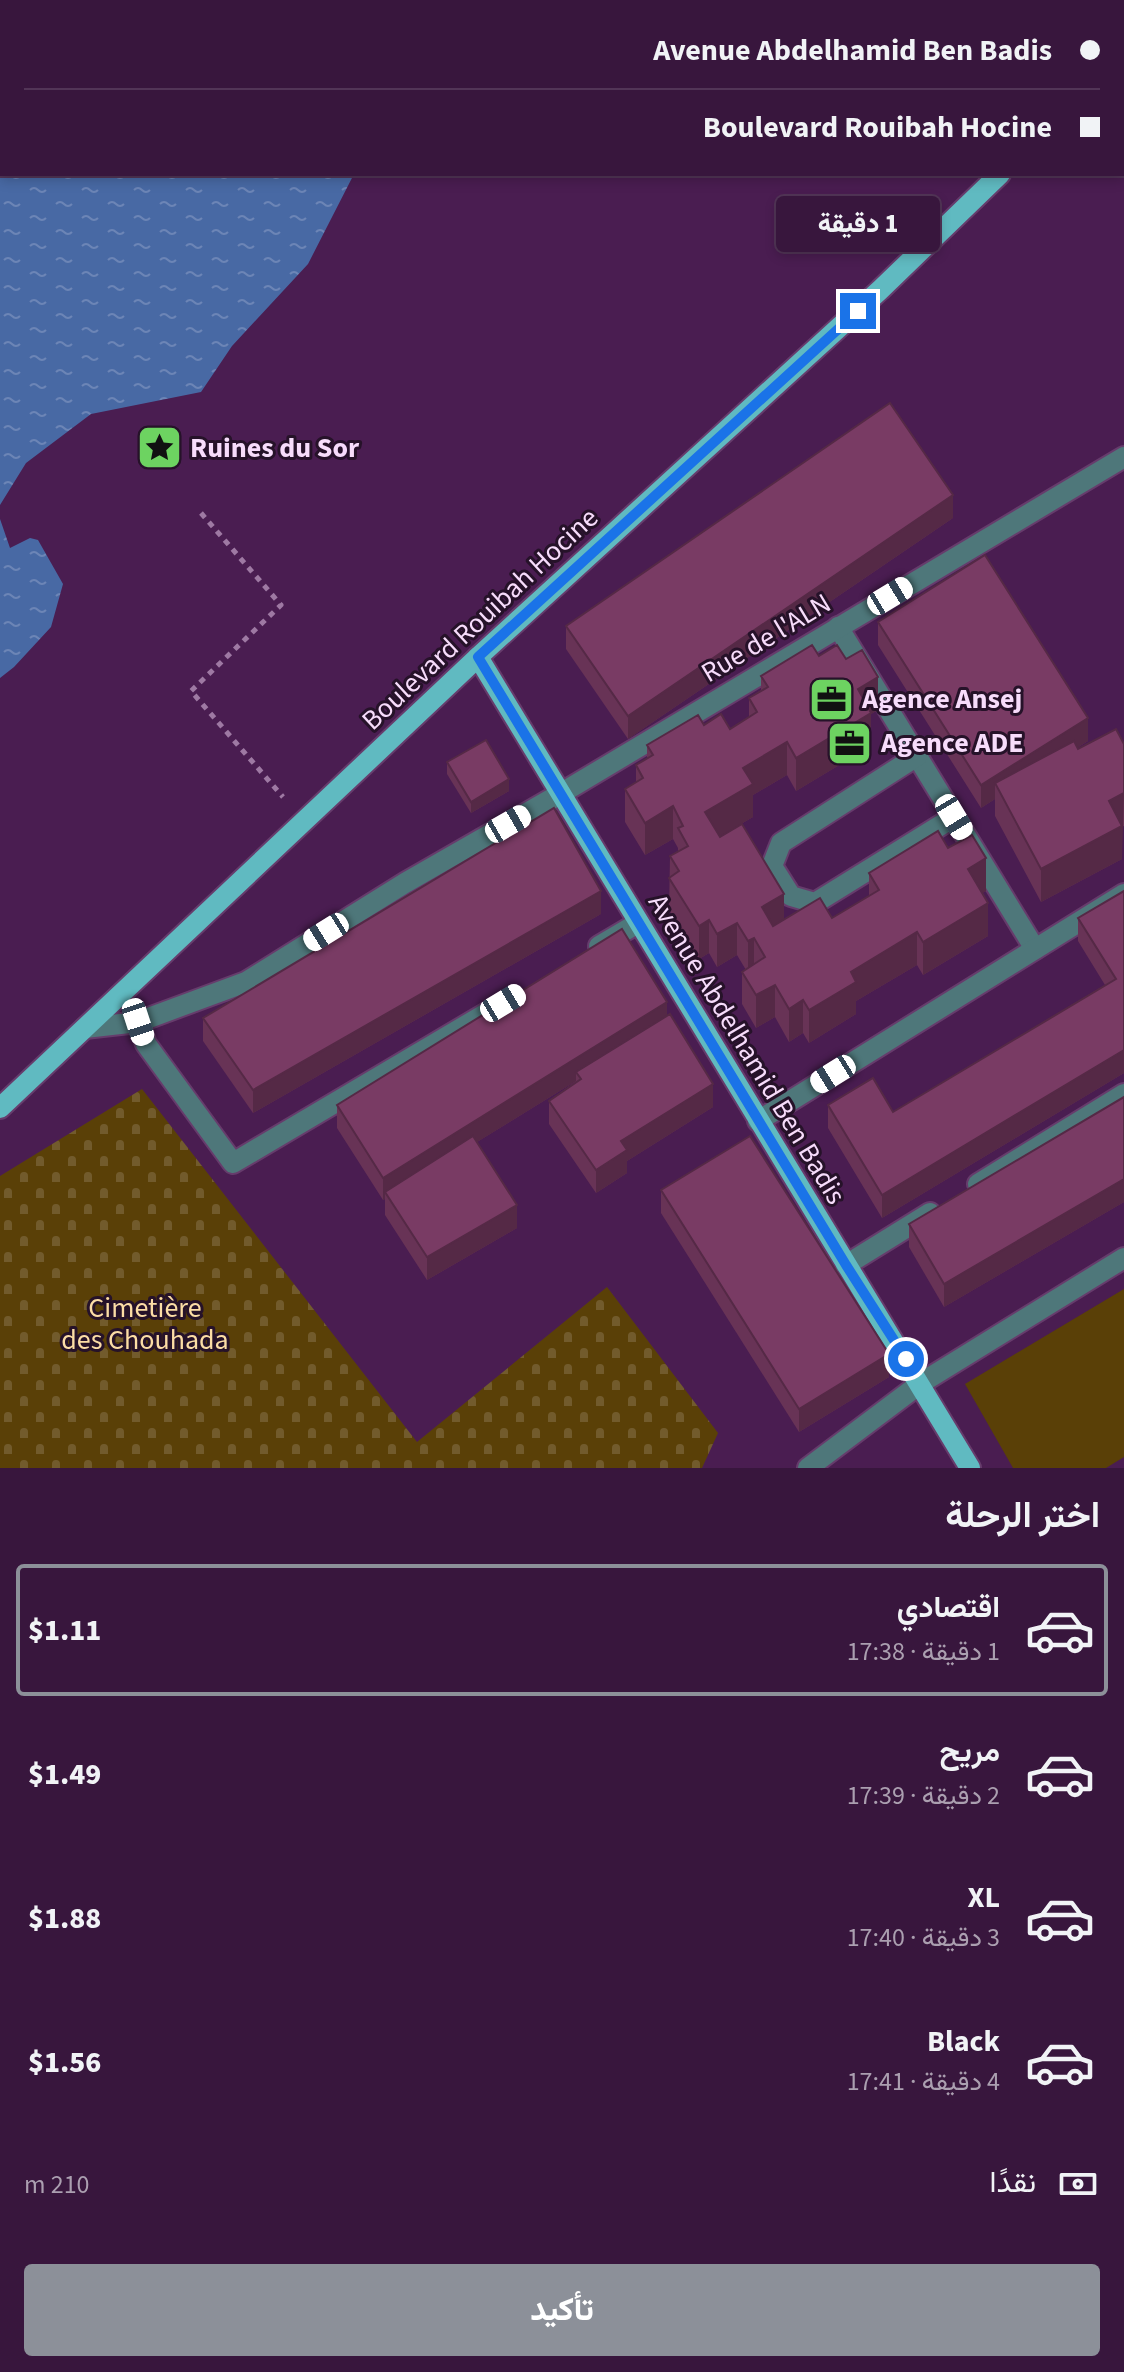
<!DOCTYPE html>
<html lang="ar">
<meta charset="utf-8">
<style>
:root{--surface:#38163d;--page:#432348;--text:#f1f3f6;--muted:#ab9fb0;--line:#523557;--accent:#8c9099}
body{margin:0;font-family:"Source Sans 3",Vazirmatn,sans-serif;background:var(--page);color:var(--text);direction:rtl;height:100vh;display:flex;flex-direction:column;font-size:30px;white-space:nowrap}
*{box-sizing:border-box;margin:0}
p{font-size:26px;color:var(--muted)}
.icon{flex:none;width:44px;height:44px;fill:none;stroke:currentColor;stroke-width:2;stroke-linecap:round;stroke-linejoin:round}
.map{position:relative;height:1468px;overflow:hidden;direction:ltr}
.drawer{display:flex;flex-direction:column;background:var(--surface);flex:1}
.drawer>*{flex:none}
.banner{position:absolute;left:0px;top:0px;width:1124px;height:176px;box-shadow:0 4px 12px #0003,0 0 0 2px var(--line);direction:rtl;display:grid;align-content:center;height:176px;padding:0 24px;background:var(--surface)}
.end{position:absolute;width:36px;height:36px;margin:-18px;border:10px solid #1a73e8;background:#fff;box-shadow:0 0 0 4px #fff}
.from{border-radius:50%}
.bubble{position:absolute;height:56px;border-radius:8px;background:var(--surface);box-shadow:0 4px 12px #0003,0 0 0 2px var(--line);font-size:26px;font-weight:800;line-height:56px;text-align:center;direction:rtl}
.car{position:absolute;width:24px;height:48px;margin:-24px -12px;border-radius:10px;box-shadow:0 0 6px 2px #0007;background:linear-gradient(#fff 24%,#345 0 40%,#fff 0 76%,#345 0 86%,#fff 0)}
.banner b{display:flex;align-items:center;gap:28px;height:76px;font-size:30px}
.banner b+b{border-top:2px solid var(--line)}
.banner i{width:20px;height:20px;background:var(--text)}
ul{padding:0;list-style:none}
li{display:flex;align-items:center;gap:24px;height:132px;margin:0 16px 12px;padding:0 8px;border:4px solid transparent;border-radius:8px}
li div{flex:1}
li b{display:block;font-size:30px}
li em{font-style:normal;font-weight:800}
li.current{border-color:var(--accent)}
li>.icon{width:72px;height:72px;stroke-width:1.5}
h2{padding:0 24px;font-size:36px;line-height:96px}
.pay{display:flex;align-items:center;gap:20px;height:88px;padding:0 24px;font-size:30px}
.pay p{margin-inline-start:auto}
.action{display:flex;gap:16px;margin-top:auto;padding:16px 24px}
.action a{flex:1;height:92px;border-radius:8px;background:var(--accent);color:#fff;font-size:32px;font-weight:800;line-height:92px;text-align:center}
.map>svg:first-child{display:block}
</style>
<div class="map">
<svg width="1124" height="1468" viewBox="0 0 1124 1468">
<defs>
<pattern id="cemetery-stones" width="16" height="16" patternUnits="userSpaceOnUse" patternTransform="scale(2)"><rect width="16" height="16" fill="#5a4007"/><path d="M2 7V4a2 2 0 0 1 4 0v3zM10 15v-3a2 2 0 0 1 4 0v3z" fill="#725b2c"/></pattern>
<pattern id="water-ripples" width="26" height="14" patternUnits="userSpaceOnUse" patternTransform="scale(2)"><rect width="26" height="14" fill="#4869a4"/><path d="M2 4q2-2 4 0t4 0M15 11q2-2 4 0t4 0" fill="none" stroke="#6c85b6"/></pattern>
</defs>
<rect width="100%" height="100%" fill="#4a1d51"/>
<!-- cemetery -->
<path fill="url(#cemetery-stones)" d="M 142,1089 L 417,1442 L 607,1287 L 718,1433 L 702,1468 L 0,1468 L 0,1176 Z"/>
<!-- green -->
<path fill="#5a4007" d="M 1124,1289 L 1124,1457 L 1106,1468 L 1013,1468 L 965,1384 Z"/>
<!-- water -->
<g fill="url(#water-ripples)">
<path d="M 0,0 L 562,0 L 2,2 L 2,174 L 354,174 L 308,264 L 232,346 L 201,392 L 91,414 L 26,463 L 0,505 Z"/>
<path d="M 0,519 L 10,548 L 30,538 L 38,540 L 63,584 L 51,627 L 14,667 L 0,678 Z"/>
</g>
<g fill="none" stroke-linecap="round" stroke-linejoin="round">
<defs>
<g id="minor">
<path d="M 838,627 L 1035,949"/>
<path d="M 917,756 L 781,843 L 772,866 L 791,896 L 815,903 L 954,817"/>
<path d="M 599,946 L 638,923"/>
<path d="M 138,1022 L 146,1044 L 233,1163 L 507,1001"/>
<path d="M 85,1028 L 138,1022 L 246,982 L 405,883 L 560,794 L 1124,457"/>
<path d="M 758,1121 L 1124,894"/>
<path d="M 978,1184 L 1124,1094"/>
<path d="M 846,1265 L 930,1213"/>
<path d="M 808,1468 L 921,1383 L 1124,1258"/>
</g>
<g id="major">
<path d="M 1122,52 L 1124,50"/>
<path d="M 478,657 L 970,1468"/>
<path d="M 0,1108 L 478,657 L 880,290 L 1000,174"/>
</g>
</defs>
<!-- minor casing -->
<use href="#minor" stroke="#663c6c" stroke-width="24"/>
<!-- major casing -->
<use href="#major" stroke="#663c6c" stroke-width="24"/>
<!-- path -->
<path stroke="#9e79a3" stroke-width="5" stroke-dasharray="6 6" stroke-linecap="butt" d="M 201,513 L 281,605 L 191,691 L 283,797"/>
<!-- minor -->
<use href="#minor" stroke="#4e777a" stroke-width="20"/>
<!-- major -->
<use href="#major" stroke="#60bac1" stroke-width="20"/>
</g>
<!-- wall -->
<g fill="#683356">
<path d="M 953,518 L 628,739 L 566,649 L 566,626 Z"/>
<path d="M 878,622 L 1088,741 L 1077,748 L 1078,749 L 1124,744 L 1124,826 L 1122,827 L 1122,859 L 1041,902 L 995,816 L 995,799 L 981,808 L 878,645 Z"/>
<path d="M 819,656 L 878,710 L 871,714 L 871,746 L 796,791 L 787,775 L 753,795 L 753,817 L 720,836 L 784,920 L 832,918 L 869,896 L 869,873 L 948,848 L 986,891 L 982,893 L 988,936 L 923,975 L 917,965 L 856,1001 L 856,1014 L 809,1043 L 803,1033 L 789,1042 L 775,1017 L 756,1028 L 742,1004 L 742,972 L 746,970 L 737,955 L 717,967 L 709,953 L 699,959 L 669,910 L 670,856 L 678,852 L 678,848 L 673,839 L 645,855 L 625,822 L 625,789 L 636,782 L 636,765 L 647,758 L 647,745 L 704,725 L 730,729 L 749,717 L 749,698 L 761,690 L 761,676 Z"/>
<path d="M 447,762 L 509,791 L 471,813 L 447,774 Z"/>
<path d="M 1124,891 L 1124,1073 L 882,1218 L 828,1128 L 828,1105 L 893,1112 L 1105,985 L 1078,941 L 1078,918 Z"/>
<path d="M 601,914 L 253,1113 L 203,1041 L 203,1018 Z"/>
<path d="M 667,1016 L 713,1107 L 627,1161 L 627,1173 L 596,1193 L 549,1124 L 549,1101 L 576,1081 L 477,1142 L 517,1228 L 427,1280 L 385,1215 L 385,1199 L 383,1200 L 337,1128 L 337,1105 Z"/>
<path d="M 1124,1097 L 1124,1202 L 944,1307 L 909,1247 L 909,1224 Z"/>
<path d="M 661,1190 L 889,1377 L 799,1432 L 661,1213 Z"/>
</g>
<!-- shaded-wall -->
<g fill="#552946">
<path d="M 953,495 L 953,518 L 628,739 L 628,716 Z"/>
<path d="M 878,677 L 878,710 L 871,714 L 871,746 L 796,791 L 796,758 L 858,689 Z"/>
<path d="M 1088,718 L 1088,741 L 1002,795 L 995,783 L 995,799 L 981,808 L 981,785 Z"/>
<path d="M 787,742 L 787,775 L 753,795 L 753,817 L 705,845 L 705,812 L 743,768 Z"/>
<path d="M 509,779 L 509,791 L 471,813 L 471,802 Z"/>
<path d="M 1124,793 L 1122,859 L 1041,902 L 1041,869 L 1109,801 Z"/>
<path d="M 673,806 L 673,839 L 645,855 L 645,823 Z"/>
<path d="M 986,858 L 986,891 L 968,902 L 968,869 Z"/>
<path d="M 601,891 L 601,914 L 253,1113 L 253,1090 Z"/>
<path d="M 784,894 L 784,927 L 762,940 L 762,907 Z"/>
<path d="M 988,903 L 988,936 L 923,975 L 923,942 Z"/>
<path d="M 709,920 L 709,953 L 699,959 L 699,926 Z"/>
<path d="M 737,923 L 737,955 L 717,967 L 717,934 Z"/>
<path d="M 917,932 L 917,965 L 856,1001 L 856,1014 L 809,1043 L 809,1010 L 851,972 Z"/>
<path d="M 754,938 L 754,971 L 748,974 L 748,941 Z"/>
<path d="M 775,985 L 775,1017 L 756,1028 L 756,995 Z"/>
<path d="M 803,1000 L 803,1033 L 789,1042 L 789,1009 Z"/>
<path d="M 667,1002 L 667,1025 L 576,1072 L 576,1081 L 388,1197 L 385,1192 L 385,1199 L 383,1200 L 383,1178 Z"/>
<path d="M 1124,1050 L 1124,1073 L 882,1218 L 882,1195 Z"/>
<path d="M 713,1084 L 713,1107 L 627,1161 L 627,1173 L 596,1193 L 596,1170 L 621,1141 Z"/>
<path d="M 1124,1179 L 1124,1202 L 944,1307 L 944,1284 Z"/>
<path d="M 517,1205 L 517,1228 L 427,1280 L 427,1257 Z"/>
<path d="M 889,1354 L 889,1377 L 799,1432 L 799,1409 Z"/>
</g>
<!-- building -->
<g fill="#793b64" stroke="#552946" stroke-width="2">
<path d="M 890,403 L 953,495 L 628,716 L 566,626 Z"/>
<path d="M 985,555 L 1088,718 L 981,785 L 878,622 Z"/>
<path d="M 812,645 L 819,656 L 837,645 L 846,659 L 862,650 L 878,677 L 858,689 L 871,713 L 796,758 L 787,742 L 743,768 L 753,784 L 705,812 L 720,837 L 742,824 L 784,894 L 762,907 L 773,926 L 820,898 L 832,918 L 879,890 L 869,873 L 938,831 L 948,848 L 972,835 L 986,858 L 968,869 L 988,903 L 923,942 L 917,932 L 851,972 L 856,982 L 809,1010 L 803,1000 L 789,1009 L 775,985 L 756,995 L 742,972 L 765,957 L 754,938 L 748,941 L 737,923 L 717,934 L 709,920 L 699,926 L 669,878 L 679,871 L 670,856 L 688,846 L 678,828 L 683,826 L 673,806 L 645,823 L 625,789 L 643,778 L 636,765 L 653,755 L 647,745 L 698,715 L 704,725 L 721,714 L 730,729 L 757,712 L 749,698 L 768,687 L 761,676 Z"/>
<path d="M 1116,729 L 1124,744 L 1124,793 L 1109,801 L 1122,826 L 1041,869 L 995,783 L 1074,741 L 1078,749 Z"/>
<path d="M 486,740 L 509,779 L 471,802 L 447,762 Z"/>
<path d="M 554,808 L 601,891 L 253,1090 L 203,1018 Z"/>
<path d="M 1124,891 L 1124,1050 L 882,1195 L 828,1105 L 873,1078 L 893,1112 L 1116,979 L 1078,918 Z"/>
<path d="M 622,929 L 667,1002 L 383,1178 L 337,1105 Z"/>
<path d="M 670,1014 L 713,1084 L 621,1141 L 627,1150 L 596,1170 L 549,1101 L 581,1079 L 576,1072 Z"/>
<path d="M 1124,1097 L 1124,1179 L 944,1284 L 909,1224 Z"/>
<path d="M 473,1136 L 517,1205 L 427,1257 L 385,1192 Z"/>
<path d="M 750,1136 L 889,1354 L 799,1409 L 661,1190 Z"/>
</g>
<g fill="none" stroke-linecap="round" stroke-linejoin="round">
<!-- route -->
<path stroke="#1a73e8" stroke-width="10" d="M 858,311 L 478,657 L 846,1265 L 906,1359"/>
</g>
<!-- icons -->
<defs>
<symbol id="sight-square" viewBox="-11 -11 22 22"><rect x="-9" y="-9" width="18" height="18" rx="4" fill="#6dd361" stroke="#261229"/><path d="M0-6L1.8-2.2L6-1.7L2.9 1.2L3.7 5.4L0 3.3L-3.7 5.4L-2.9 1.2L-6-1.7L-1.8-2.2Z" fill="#111"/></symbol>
<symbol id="office-square" viewBox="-11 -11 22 22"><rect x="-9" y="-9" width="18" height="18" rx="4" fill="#6dd361" stroke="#261229"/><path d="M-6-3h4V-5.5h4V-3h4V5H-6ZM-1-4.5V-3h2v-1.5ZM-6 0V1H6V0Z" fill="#111"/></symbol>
</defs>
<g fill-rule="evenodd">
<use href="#sight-square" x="134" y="422" width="51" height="51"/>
<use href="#office-square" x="806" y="674" width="51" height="51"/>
<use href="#office-square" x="824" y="718" width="51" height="51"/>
</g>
<g text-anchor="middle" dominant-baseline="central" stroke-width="6" stroke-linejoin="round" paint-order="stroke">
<!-- poi labels -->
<g font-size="28" font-weight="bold" fill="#f7dcfb" stroke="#261229" text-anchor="start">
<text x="190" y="448">Ruines du Sor</text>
<text x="862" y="699">Agence Ansej</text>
<text x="881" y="743">Agence ADE</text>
</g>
<!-- street labels -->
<g font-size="28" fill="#f7dcfb" stroke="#261229">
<text transform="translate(480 619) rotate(-43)">Boulevard Rouibah Hocine</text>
<text transform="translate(766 638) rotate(-31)">Rue de l'ALN</text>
<text transform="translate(747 1049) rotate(59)">Avenue Abdelhamid Ben Badis</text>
</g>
<!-- park labels -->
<g font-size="28" fill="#fcdda5" stroke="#261229">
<text x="145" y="1308">Cimetière<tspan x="145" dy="32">des Chouhada</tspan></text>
</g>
</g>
</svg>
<i class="end from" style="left:906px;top:1359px"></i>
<i class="end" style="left:858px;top:311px"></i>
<div class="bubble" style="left:776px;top:196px;width:164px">1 دقيقة</div>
<i class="car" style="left:890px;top:596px;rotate:59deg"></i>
<i class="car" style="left:954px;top:817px;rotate:149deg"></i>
<i class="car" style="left:508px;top:824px;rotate:60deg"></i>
<i class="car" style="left:326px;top:932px;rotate:238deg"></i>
<i class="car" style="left:503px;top:1003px;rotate:59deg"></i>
<i class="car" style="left:138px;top:1022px;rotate:162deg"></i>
<i class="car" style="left:833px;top:1074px;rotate:238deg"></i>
<div class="banner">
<b><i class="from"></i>Avenue Abdelhamid Ben Badis</b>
<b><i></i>Boulevard Rouibah Hocine</b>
</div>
</div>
<section class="drawer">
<h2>اختر الرحلة</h2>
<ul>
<li class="current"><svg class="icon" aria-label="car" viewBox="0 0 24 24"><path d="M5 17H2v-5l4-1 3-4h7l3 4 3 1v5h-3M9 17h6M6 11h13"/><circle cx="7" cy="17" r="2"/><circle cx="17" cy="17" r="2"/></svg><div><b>اقتصادي</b><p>1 دقيقة · 17:38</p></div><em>$1.11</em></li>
<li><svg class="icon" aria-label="car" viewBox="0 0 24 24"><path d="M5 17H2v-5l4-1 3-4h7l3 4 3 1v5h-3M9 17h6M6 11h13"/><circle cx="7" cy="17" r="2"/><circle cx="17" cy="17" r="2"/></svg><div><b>مريح</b><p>2 دقيقة · 17:39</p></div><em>$1.49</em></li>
<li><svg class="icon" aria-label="car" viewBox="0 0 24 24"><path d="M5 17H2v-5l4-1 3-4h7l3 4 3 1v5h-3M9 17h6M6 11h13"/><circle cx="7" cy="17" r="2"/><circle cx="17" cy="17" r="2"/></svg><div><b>XL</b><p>3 دقيقة · 17:40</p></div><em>$1.88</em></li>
<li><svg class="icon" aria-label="car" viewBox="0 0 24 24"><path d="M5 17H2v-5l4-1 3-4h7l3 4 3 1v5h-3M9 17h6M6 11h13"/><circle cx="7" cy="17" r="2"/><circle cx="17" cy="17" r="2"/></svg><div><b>Black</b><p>4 دقيقة · 17:41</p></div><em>$1.56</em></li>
</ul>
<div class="pay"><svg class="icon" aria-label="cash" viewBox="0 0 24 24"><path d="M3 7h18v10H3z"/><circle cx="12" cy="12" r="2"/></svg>نقدًا<p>210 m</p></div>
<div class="action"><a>تأكيد</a></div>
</section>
